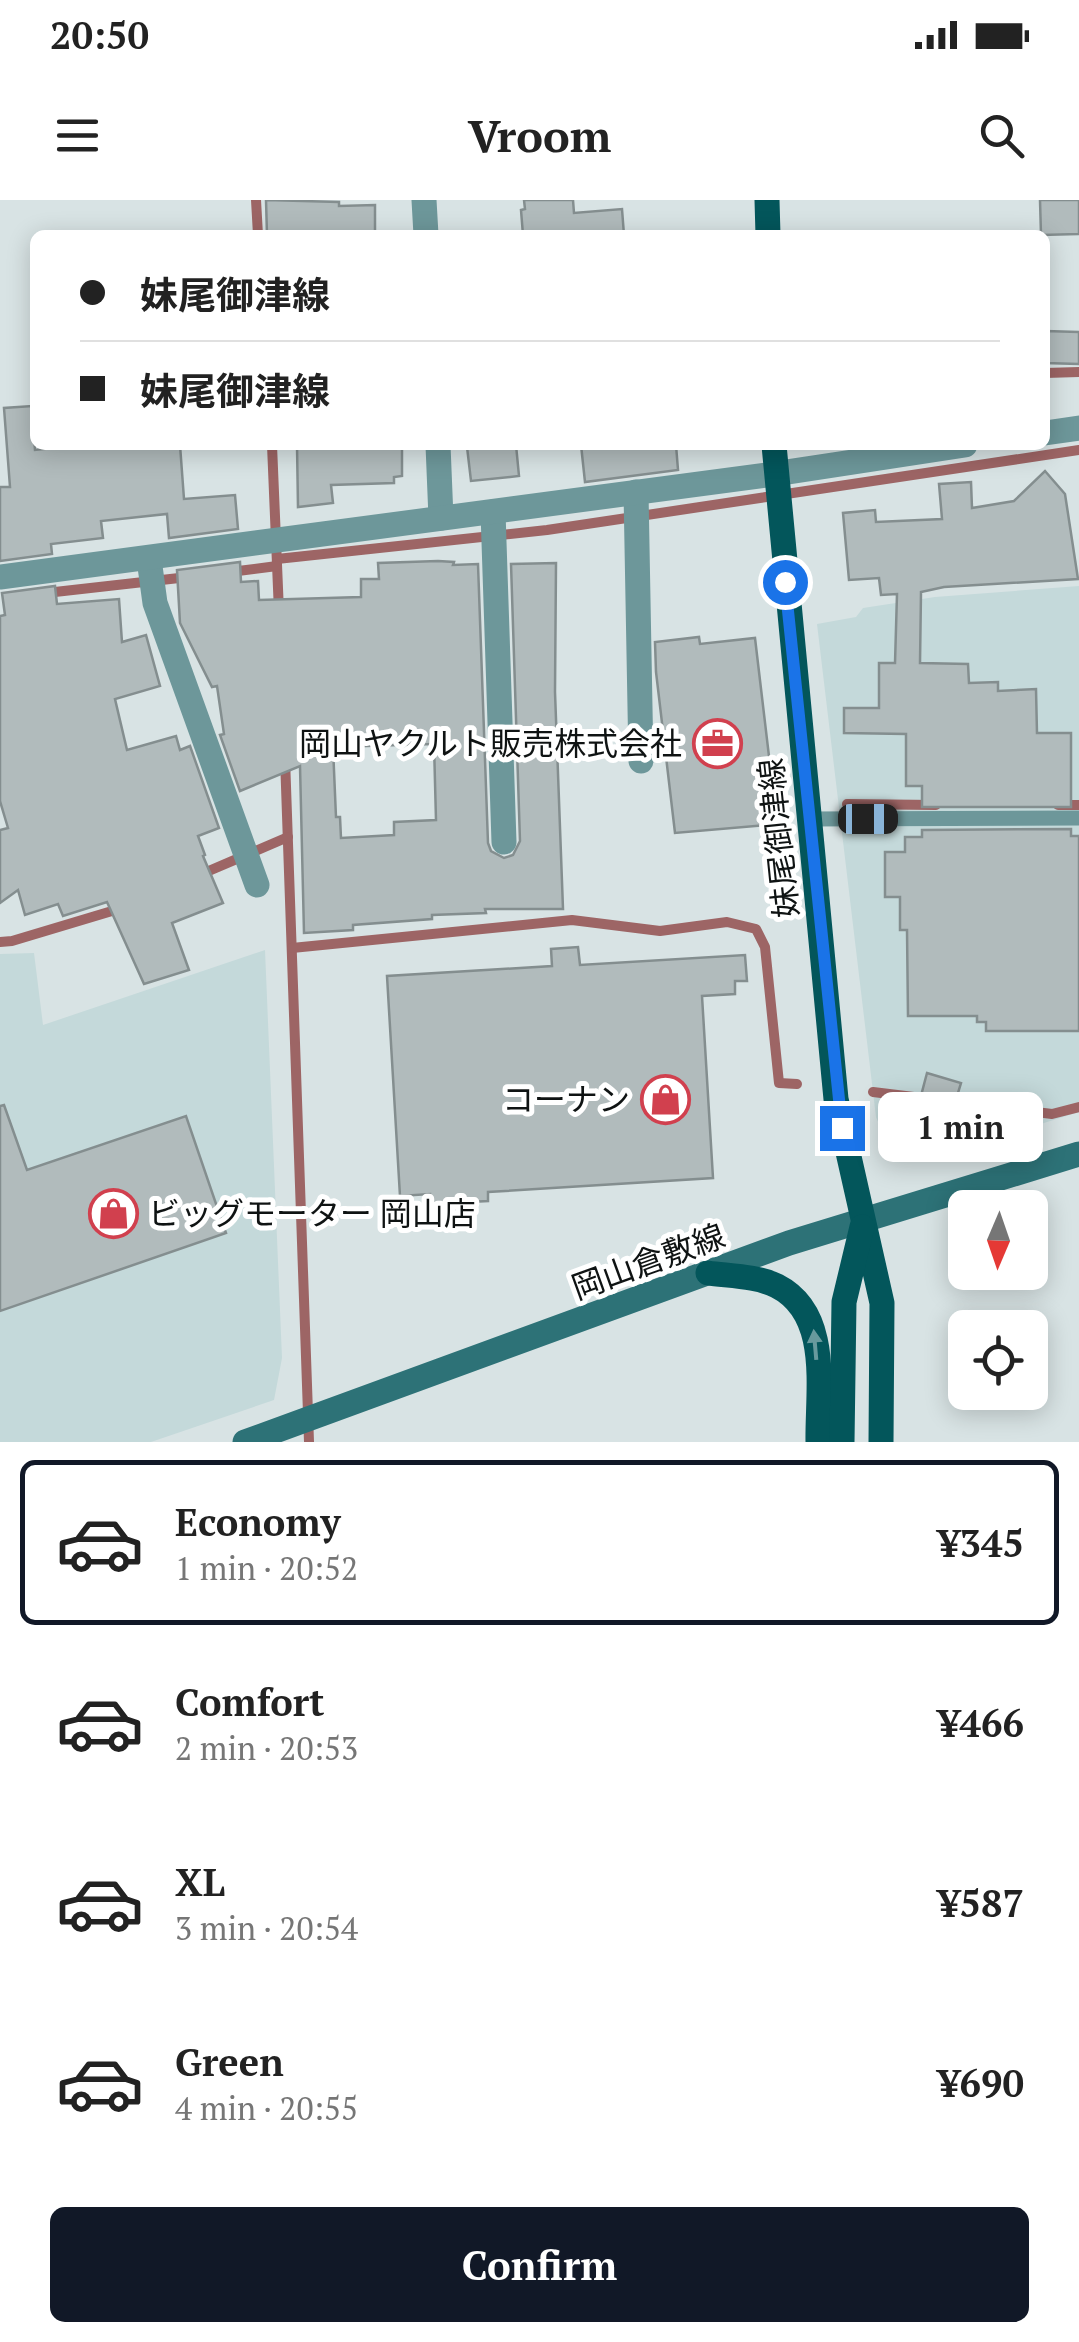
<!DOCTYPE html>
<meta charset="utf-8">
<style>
:root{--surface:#fff;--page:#f6f6f6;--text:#222;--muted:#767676;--line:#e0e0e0;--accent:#111827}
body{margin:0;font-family:"PT Serif","Noto Sans JP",serif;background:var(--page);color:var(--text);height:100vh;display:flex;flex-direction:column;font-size:38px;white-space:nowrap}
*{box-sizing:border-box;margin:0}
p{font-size:32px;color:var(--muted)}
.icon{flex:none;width:55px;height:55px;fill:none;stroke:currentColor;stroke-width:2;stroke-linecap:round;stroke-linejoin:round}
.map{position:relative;height:1242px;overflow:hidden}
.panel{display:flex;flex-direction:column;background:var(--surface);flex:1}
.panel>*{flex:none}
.guide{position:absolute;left:30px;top:30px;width:1020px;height:220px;border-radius:15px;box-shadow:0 5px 25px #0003;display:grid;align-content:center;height:220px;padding:0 50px;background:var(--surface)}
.needle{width:65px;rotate:182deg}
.tools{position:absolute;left:948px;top:990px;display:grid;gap:20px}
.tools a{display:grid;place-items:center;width:100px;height:100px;border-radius:15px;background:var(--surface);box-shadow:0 5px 25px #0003;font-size:50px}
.end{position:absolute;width:45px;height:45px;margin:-22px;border:12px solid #1a73e8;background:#fff;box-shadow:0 0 0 5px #fff}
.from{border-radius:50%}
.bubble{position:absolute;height:70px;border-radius:15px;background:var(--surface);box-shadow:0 5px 25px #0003;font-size:32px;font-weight:700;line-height:70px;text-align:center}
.car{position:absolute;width:30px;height:60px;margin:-30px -15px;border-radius:12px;box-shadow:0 0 8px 2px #0007;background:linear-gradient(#222 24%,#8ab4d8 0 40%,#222 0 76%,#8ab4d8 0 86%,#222 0)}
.guide b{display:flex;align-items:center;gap:35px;height:95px;font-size:38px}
.guide b+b{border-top:2px solid var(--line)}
.guide i{width:25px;height:25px;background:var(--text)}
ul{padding:18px 0 0;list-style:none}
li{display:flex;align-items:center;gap:30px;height:165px;margin:0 20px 15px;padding:0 30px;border:5px solid transparent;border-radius:15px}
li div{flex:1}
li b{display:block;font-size:38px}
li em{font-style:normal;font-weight:700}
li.selected{border-color:var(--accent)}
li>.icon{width:90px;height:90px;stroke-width:1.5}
.cta{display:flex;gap:20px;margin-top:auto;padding:20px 50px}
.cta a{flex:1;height:115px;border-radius:15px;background:var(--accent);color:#fff;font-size:40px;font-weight:700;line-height:115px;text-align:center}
.status{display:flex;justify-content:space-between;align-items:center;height:70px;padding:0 50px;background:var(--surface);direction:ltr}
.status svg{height:28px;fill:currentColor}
header{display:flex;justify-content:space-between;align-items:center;height:130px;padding:0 50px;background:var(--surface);font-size:45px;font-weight:700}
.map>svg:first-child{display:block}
</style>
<div class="status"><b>20:50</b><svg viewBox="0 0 49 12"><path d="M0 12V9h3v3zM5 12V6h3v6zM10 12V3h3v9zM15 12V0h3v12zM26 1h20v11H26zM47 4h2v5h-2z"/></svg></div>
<header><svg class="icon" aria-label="menu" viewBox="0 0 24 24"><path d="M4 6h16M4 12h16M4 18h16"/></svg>Vroom<svg class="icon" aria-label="search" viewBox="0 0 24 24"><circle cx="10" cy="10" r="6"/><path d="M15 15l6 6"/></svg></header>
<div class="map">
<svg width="1079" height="1242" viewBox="0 0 1079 1242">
<rect width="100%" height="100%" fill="#d8e3e4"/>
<!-- built -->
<g fill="#c4d9da">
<path d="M 1079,386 L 1079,912 L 945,954 L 919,958 L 900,953 L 887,943 L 876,917 L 817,424 L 856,417 L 863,408 L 935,397 Z"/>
<path d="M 265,750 L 282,1158 L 274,1200 L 151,1242 L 0,1242 L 0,754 L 34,753 L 43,825 Z"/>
</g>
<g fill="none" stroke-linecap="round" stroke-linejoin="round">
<!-- stream -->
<g stroke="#9d6565" stroke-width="10">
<path d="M 256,0 L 258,35"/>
<path d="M 1045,173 L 1079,172"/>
<path d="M 272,245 L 279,412"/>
<path d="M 277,359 L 547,330 L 1079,250"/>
<path d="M 230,372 L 277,366"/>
<path d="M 46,393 L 188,377"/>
<path d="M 285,558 L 309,1242"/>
<path d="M 847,604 L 936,605"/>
<path d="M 1058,605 L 1079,605"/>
<path d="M 197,676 L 288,637"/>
<path d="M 0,742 L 12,741 L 122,708"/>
<path d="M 292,748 L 572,720 L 660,731 L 727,722 L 756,729 L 765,747 L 779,883 L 797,884"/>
<path d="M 873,892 L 1052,914 L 1079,907"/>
</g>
</g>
<!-- building -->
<g fill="#b1bbbc" stroke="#848e8f" stroke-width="2.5" fill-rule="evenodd">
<path d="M 266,0 L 339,2 L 339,6 L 375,5 L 375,35 L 267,35 Z"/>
<path d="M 524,0 L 573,0 L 574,13 L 622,9 L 624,35 L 523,35 L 521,10 L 525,9 Z"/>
<path d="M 1040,0 L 1079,0 L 1079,34 L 1041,35 Z"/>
<path d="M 1045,131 L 1079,132 L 1079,164 L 1045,163 Z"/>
<path d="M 32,206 L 35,250 L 84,245 L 180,245 L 184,299 L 235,295 L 238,329 L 169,338 L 167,314 L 101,321 L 103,338 L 51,344 L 52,354 L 0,361 L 0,287 L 10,287 L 4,208 Z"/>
<path d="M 297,245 L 402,245 L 402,276 L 394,277 L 394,283 L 331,285 L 333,303 L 298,307 Z"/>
<path d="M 490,245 L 516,245 L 519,276 L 471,281 L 467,247 Z"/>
<path d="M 581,245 L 676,245 L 678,270 L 585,282 Z"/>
<path d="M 1045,271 L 1065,294 L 1078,379 L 944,387 L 921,392 L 920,463 L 968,464 L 969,483 L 998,482 L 998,491 L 1036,489 L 1037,533 L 1071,533 L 1071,607 L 922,607 L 922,586 L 906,586 L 906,534 L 844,533 L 844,508 L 879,508 L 879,463 L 895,463 L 897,394 L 881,395 L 879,378 L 849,380 L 843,313 L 875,310 L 876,322 L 942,319 L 939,284 L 971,282 L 972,308 L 1014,301 Z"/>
<path d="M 438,361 L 454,362 L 453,365 L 478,364 L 488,643 L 491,651 L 504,658 L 513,655 L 520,641 L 511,364 L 556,363 L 555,492 L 563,709 L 485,709 L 486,713 L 432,715 L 432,719 L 353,725 L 353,730 L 304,733 L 300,566 L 240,591 L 220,535 L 224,534 L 217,486 L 212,487 L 180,423 L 177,370 L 240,362 L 241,382 L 258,381 L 259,400 L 361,397 L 361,379 L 379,379 L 378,363 ZM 434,544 L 436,620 L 394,622 L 394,635 L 341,638 L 340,617 L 336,617 L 333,547 Z"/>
<path d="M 55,386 L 57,404 L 119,399 L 122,442 L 146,435 L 160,486 L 115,499 L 127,550 L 176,536 L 180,550 L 190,546 L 219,628 L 198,636 L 205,655 L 203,656 L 223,703 L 172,723 L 189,770 L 144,784 L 107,702 L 63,716 L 58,704 L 25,715 L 18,690 L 0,703 L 0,630 L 8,628 L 0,601 L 0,416 L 5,415 L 2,393 Z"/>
<path d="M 699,437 L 700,444 L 755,438 L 777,624 L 675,633 L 656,472 L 655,442 Z"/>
<path d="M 1071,629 L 1071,636 L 1079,636 L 1079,831 L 986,831 L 986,822 L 977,822 L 977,816 L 908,816 L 907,730 L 900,730 L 900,697 L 885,697 L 885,652 L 905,652 L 905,637 L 922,637 L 922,630 Z"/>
<path d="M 578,747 L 580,765 L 745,755 L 747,781 L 735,781 L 735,794 L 702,796 L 713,978 L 488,992 L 488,1001 L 430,1004 L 430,994 L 400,996 L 387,776 L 552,766 L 551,749 Z"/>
<path d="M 927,873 L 961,883 L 939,955 L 908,945 Z"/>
<path d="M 4,905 L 27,970 L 186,916 L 226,1033 L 0,1111 L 0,906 Z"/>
</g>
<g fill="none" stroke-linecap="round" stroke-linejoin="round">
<!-- service -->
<path stroke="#6d979a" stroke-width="15" d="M 809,619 L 1079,618"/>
<!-- minor -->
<g stroke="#6d979a" stroke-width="25">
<path d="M 424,0 L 426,35"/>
<path d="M 1045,233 L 1079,228"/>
<path d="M 438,245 L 441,318"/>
<path d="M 636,292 L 641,561"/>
<path d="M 493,312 L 504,642"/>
<path d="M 149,359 L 155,403 L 257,685"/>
<path d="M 0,377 L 774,274 L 965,245"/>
</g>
<!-- secondary -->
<path stroke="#2d7277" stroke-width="25" d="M 245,1242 L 789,1043 L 1079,954"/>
<!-- primary -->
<g stroke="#03565b" stroke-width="25">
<path d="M 767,0 L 768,35"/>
<path d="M 774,245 L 836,899 L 882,1103 L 881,1242"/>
<path d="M 708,1073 C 729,1076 757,1076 777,1086 C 832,1114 817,1191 818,1242"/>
<path d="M 842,1242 L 844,1102 L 862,1027"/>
</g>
</g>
<!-- one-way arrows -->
<defs><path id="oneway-solid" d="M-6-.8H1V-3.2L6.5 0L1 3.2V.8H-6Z" transform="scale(2.5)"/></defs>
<use fill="#689a9d" href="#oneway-solid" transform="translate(815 1145) rotate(-95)"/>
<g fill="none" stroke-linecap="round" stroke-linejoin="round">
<!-- route -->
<path stroke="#1a73e8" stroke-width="12" d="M 785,382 L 842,928"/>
</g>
<!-- icons -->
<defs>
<symbol id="office-ring" viewBox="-11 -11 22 22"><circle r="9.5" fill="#fff" stroke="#d1404e" stroke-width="1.5"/><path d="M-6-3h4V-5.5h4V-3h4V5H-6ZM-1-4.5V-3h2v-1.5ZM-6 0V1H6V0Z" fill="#d1404e"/></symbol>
<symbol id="shop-ring" viewBox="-11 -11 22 22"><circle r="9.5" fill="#fff" stroke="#d1404e" stroke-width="1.5"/><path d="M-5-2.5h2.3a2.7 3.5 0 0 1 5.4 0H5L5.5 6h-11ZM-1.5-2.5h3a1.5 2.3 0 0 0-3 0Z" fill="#d1404e"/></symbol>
</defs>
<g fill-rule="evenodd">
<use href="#office-ring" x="690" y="516" width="55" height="55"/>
<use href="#shop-ring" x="638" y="872" width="55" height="55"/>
<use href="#shop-ring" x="86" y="986" width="55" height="55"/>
</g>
<g text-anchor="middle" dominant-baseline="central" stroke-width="10" stroke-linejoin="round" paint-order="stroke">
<!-- poi labels -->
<g font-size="32" fill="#0f1313" stroke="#fff" text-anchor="end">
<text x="682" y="543">岡山ヤクルト販売株式会社</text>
<text x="630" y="899">コーナン</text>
<text x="148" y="1013" text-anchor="start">ビッグモーター 岡山店</text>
</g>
<!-- street labels -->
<g font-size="32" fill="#0f1313" stroke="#fff">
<text transform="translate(778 638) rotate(-96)">妹尾御津線</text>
<text transform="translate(648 1061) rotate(-20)">岡山倉敷線</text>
</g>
</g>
</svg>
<div class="tools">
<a><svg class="needle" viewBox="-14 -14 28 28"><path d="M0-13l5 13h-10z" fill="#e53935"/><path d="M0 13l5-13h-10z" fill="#767676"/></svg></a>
<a><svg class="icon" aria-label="locate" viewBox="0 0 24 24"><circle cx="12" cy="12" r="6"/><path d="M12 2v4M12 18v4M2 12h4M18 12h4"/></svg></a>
</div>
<i class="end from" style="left:785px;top:382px"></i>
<i class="end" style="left:842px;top:928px"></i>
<div class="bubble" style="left:878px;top:892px;width:165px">1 min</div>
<i class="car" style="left:868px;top:619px;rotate:90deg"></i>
<div class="guide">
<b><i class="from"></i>妹尾御津線</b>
<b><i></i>妹尾御津線</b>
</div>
</div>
<section class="panel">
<ul>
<li class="selected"><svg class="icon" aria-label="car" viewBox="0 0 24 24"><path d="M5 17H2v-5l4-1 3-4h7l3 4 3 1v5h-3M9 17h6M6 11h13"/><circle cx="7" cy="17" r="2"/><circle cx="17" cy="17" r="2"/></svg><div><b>Economy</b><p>1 min · 20:52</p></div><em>¥345</em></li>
<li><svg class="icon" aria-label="car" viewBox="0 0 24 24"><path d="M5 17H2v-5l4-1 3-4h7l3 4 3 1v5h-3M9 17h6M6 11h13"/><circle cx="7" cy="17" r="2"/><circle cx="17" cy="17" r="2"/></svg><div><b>Comfort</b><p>2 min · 20:53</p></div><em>¥466</em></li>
<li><svg class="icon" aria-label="car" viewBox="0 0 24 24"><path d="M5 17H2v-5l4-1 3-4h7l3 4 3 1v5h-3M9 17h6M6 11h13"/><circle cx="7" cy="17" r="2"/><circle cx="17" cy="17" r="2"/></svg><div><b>XL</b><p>3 min · 20:54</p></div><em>¥587</em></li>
<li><svg class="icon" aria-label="car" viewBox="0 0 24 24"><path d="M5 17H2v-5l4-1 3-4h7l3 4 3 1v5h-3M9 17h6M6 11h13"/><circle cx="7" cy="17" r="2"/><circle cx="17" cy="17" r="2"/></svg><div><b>Green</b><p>4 min · 20:55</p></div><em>¥690</em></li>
</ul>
<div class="cta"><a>Confirm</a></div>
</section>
